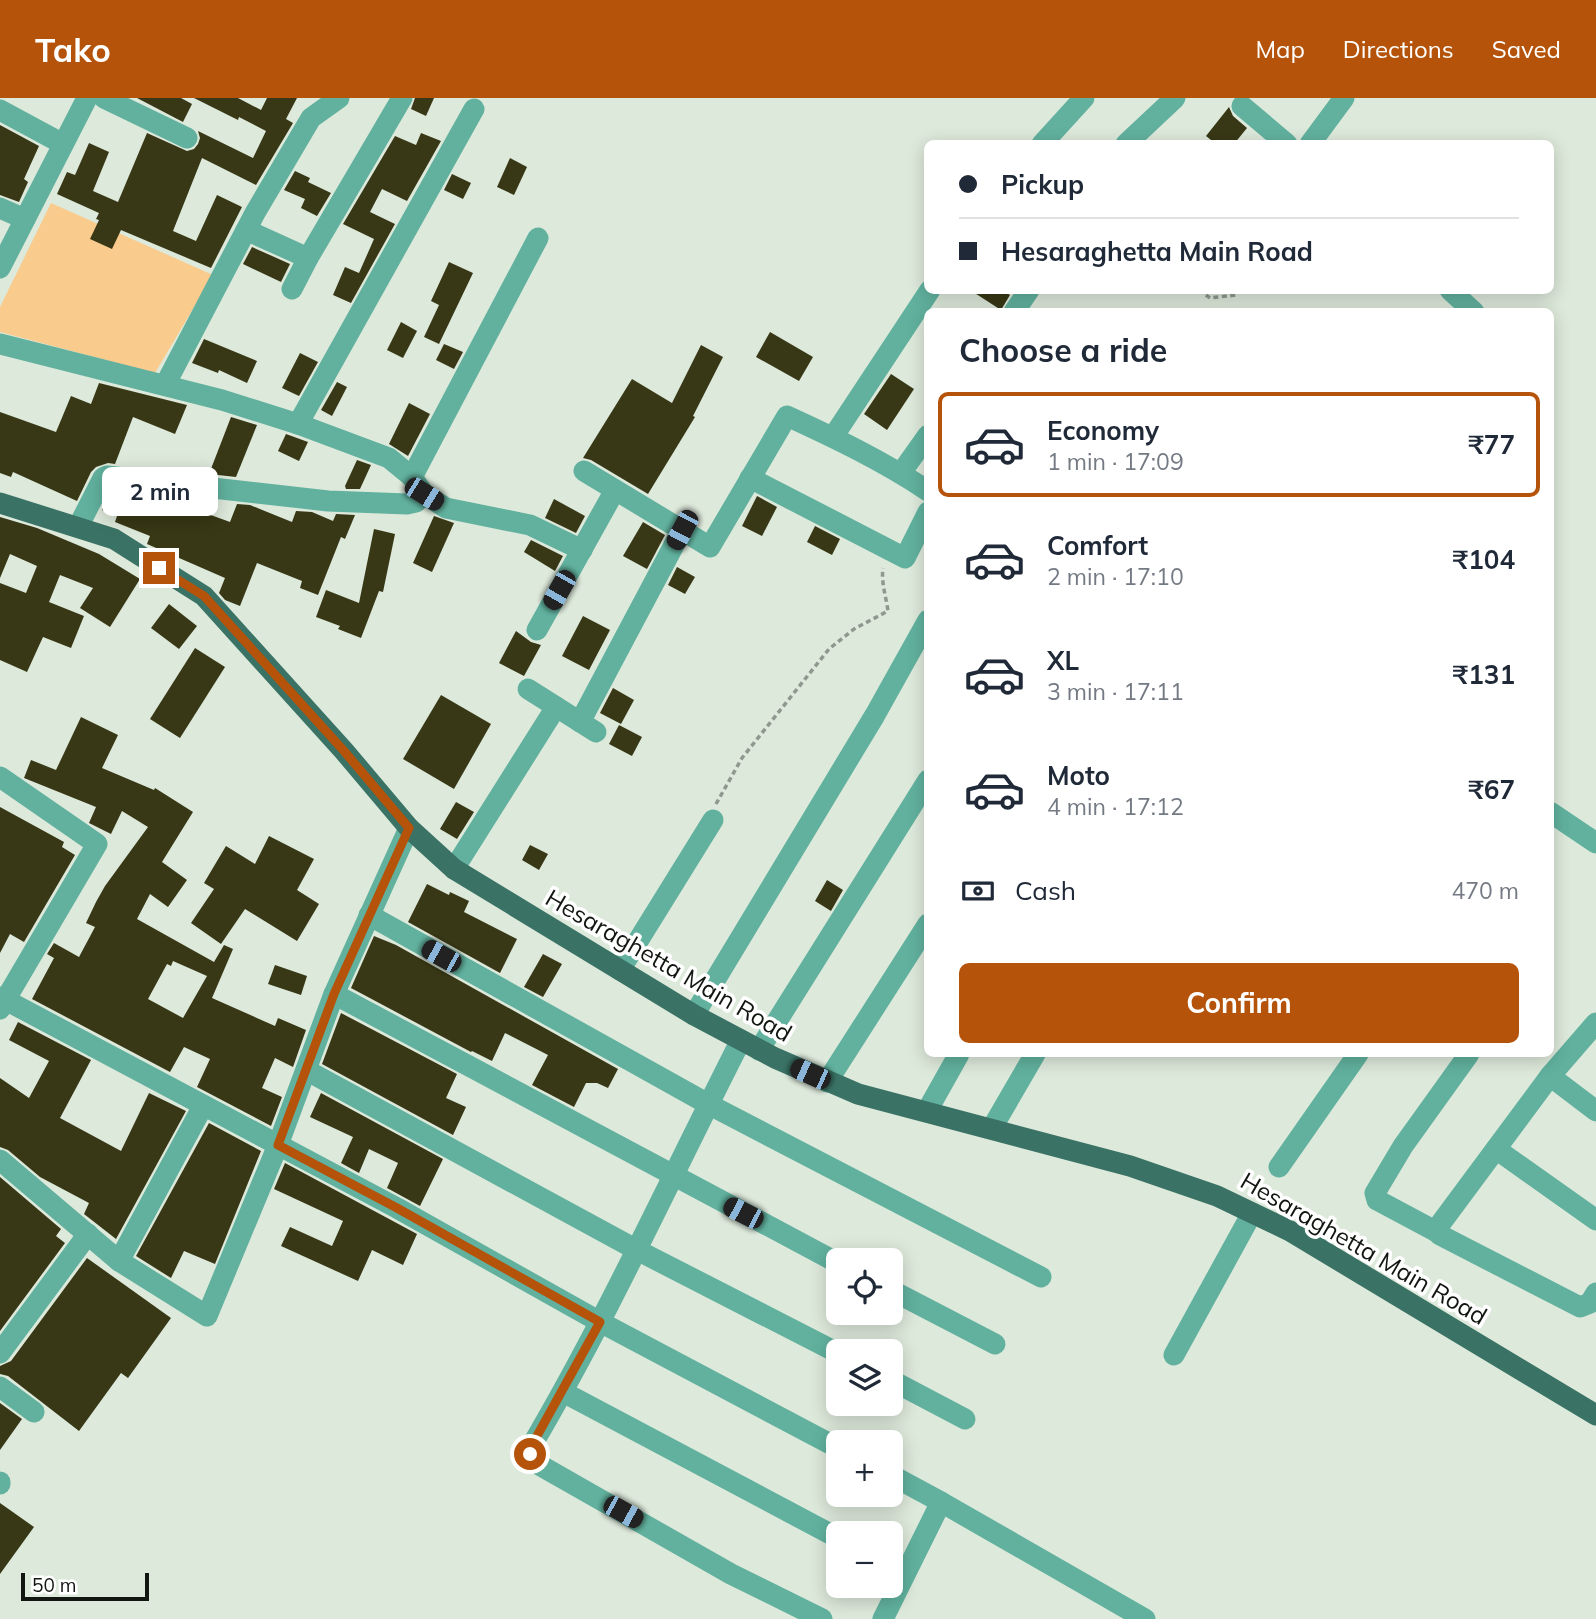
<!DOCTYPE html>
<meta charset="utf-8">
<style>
:root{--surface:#fff;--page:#f2f2f3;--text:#1f2937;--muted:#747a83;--line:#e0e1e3;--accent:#b45309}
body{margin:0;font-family:Mulish,sans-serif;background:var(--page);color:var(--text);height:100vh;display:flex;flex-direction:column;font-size:26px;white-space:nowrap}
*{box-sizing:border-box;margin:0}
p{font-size:23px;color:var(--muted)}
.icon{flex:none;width:38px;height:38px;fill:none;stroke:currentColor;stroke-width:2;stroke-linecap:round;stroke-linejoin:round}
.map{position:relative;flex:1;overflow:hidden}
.panel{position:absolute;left:924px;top:210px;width:630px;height:749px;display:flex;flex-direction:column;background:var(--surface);border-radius:10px;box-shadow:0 4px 18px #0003}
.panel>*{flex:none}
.banner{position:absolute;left:924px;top:42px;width:630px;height:154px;border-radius:10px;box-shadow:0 4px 18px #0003;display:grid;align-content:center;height:154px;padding:0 35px;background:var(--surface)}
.fabs{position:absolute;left:826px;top:1150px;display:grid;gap:14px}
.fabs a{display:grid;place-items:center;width:77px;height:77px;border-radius:10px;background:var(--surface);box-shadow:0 4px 18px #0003;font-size:35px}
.scale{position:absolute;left:21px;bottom:18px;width:128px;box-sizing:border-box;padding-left:7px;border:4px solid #121611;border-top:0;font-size:19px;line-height:24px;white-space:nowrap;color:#121611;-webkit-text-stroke:5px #fff;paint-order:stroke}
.end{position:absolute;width:32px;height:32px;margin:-16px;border:9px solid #b45309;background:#fff;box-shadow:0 0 0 4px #fff}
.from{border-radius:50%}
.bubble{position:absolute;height:49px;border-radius:10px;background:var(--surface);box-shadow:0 4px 18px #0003;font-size:23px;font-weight:700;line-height:49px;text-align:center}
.car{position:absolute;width:21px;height:42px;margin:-21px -10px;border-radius:9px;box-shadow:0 0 5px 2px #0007;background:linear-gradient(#222 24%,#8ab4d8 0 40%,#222 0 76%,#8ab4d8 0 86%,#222 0)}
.banner b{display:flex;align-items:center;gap:24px;height:66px;font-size:26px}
.banner b+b{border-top:2px solid var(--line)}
.banner i{width:18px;height:18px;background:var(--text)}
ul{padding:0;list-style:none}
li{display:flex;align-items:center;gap:21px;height:105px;margin:0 14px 10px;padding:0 21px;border:4px solid transparent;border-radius:10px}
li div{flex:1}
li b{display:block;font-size:26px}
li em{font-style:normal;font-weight:700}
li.selected{border-color:var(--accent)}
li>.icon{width:63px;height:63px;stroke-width:1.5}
h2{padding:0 35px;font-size:32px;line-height:84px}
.pay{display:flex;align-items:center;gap:18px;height:77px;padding:0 35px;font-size:26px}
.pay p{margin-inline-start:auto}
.button{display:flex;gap:14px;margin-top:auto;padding:14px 35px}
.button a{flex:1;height:80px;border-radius:10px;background:var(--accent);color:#fff;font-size:28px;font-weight:700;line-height:80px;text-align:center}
header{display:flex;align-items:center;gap:42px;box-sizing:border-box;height:98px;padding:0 35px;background:var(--accent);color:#fff}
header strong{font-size:33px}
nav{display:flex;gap:38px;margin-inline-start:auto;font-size:24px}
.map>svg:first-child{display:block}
</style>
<header>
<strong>Tako</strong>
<nav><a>Map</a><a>Directions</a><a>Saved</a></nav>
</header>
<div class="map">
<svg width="1596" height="1521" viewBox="0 0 1596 1521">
<rect width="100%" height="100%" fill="#dde9db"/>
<!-- green -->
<path fill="#f9cb8d" d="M 51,105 L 213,177 L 155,275 L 0,234 L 0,209 Z"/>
<!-- building -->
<g fill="#383816" fill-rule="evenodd">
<path d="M 137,0 L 181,0 L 192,6 L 183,24 Z"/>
<path d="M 194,0 L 238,0 L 261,12 L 267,0 L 297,0 L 286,21 L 293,25 L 256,87 L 202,60 L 173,133 L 196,143 L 217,97 L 242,109 L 211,170 L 121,132 L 112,151 L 90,141 L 99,122 L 96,121 L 99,115 L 57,96 L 67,74 L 75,77 L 89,45 L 109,54 L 93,93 L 118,104 L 147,35 L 187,53 L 194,51 L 198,46 L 200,40 L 198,33 L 253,60 L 266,33 L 239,19 L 238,22 Z"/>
<path d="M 415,0 L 434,0 L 426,18 L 411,11 Z"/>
<path d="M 1229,9 L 1233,18 L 1247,30 L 1234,46 L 1216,46 L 1206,38 Z"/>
<path d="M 0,27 L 39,48 L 24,81 L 28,84 L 19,104 L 0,97 Z"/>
<path d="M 421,35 L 441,43 L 407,103 L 382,91 L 370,114 L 395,126 L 351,205 L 333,197 L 345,169 L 359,175 L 374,141 L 343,126 L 395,38 L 416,47 Z"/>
<path d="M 510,60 L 527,69 L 514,97 L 497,89 Z"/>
<path d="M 295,73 L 310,80 L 308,84 L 331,95 L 317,118 L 301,110 L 305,101 L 284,92 Z"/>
<path d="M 452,76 L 471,85 L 463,101 L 444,92 Z"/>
<path d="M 252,149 L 290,166 L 281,184 L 243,166 Z"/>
<path d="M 449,164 L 473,175 L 439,246 L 424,239 L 439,207 L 431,203 Z"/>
<path d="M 970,192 L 1002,192 L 1010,197 L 1001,212 Z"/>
<path d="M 401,224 L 417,233 L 403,260 L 387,252 Z"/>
<path d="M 770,234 L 813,259 L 799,283 L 756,259 Z"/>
<path d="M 204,241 L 257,263 L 247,285 L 219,272 L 218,275 L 192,265 Z"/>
<path d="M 444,246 L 463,254 L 454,271 L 436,262 Z"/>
<path d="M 701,247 L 723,259 L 693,318 L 695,319 L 648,396 L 591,362 L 583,360 L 632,281 L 672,305 Z"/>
<path d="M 300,255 L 318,264 L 299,298 L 282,290 Z"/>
<path d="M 891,276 L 914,291 L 887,332 L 864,316 Z"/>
<path d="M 337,284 L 347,289 L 332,318 L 321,312 Z"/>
<path d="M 99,285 L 187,307 L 175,336 L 133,319 L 115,366 L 108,365 L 96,369 L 91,374 L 77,403 L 13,374 L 11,379 L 0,375 L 0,314 L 56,334 L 71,298 L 91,306 Z"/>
<path d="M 409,305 L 430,316 L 408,358 L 389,346 Z"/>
<path d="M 231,319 L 257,327 L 236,379 L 209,376 Z"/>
<path d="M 286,336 L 308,344 L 299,363 L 278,353 Z"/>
<path d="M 357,362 L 371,367 L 360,391 L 346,391 L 345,388 Z"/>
<path d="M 112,392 L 148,396 L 163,402 L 164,400 L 230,424 L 237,406 L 250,407 L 292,424 L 296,413 L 312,414 L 333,423 L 336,416 L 355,417 L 345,441 L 341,439 L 318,497 L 300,490 L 302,483 L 257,465 L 240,508 L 225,502 L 219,495 L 225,480 L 147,446 L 150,438 L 115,424 L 117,418 L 102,412 Z"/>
<path d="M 757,398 L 777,409 L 762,438 L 742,428 Z"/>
<path d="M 554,401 L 585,418 L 576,435 L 545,420 Z"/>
<path d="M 434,418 L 454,425 L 432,474 L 413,465 Z"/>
<path d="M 0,419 L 37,430 L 99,456 L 140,481 L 110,529 L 80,510 L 93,490 L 60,477 L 49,504 L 84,518 L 71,550 L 43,539 L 27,574 L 0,562 L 0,485 L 26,495 L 37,468 L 10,456 L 0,480 Z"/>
<path d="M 643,424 L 665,437 L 647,471 L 623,458 Z"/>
<path d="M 815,428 L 840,441 L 832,457 L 807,444 Z"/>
<path d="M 374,431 L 395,436 L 383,494 L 379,493 L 361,540 L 338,531 L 340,528 L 316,519 L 326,492 L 359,505 Z"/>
<path d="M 531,442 L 563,458 L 555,473 L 524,454 Z"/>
<path d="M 677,469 L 695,479 L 685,496 L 668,487 Z"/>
<path d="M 169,506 L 197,528 L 179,551 L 151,530 Z"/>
<path d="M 583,518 L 610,532 L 589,572 L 562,558 Z"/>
<path d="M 516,533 L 531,544 L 541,547 L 524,578 L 499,565 Z"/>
<path d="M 195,550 L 225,569 L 180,640 L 150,621 Z"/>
<path d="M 613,590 L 634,602 L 621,626 L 600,615 Z"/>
<path d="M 441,597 L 491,626 L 454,691 L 403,661 Z"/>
<path d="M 81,619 L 118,637 L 102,670 L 154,692 L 155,690 L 193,714 L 162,764 L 187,782 L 168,809 L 150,796 L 137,821 L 214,864 L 224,847 L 233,851 L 212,900 L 275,928 L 278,920 L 306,932 L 293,969 L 275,960 L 262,990 L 282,999 L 271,1028 L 197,989 L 210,961 L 184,949 L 170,974 L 32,901 L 54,860 L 47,856 L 54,845 L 79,859 L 95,829 L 86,825 L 96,804 L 105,788 L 148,729 L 122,713 L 111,736 L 89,725 L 96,709 L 24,680 L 31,662 L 56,672 ZM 173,863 L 207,878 L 183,920 L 148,901 L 167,866 L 171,868 Z"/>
<path d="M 619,627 L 642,639 L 632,658 L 609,646 Z"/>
<path d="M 456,704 L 474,714 L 457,741 L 440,731 Z"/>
<path d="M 0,709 L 64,744 L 62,749 L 75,757 L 24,844 L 10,836 L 0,855 Z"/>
<path d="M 269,738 L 314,761 L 297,792 L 319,806 L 297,843 L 245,811 L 221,846 L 191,825 L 214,791 L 204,785 L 226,748 L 255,766 Z"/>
<path d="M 530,747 L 548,756 L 539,772 L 522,762 Z"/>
<path d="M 827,782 L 843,792 L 831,813 L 815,803 Z"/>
<path d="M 427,786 L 449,797 L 450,794 L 469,803 L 464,814 L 517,841 L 500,875 L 408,824 Z"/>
<path d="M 374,838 L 396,847 L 618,971 L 608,990 L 597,985 L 586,985 L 574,1009 L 532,987 L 548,957 L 505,935 L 492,963 L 472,953 L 471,954 L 351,890 Z"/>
<path d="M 543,856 L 562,866 L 543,899 L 524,889 Z"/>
<path d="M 275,867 L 307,878 L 301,897 L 268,886 Z"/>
<path d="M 341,915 L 457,976 L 446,1000 L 466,1009 L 453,1037 L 322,966 Z"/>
<path d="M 18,924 L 91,962 L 60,1020 L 121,1053 L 149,995 L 186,1013 L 116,1141 L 84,1116 L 89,1105 L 40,1079 L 8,1052 L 0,1049 L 0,980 L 29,1000 L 49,963 L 9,942 Z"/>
<path d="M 321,995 L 443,1061 L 420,1108 L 387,1090 L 398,1065 L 369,1051 L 359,1075 L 341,1065 L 353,1039 L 310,1019 Z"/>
<path d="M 209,1025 L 261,1053 L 215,1166 L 184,1153 L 171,1180 L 136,1158 Z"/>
<path d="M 285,1065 L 417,1136 L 403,1167 L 372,1152 L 358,1183 L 281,1148 L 290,1129 L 332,1148 L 343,1123 L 274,1091 Z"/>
<path d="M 0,1079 L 61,1131 L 56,1138 L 65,1145 L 0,1233 Z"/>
<path d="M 87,1160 L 171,1220 L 128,1280 L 121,1275 L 79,1333 L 8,1278 L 0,1276 L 0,1268 L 11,1263 Z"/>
<path d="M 0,1305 L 22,1321 L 0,1352 Z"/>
<path d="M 0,1405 L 34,1429 L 0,1476 Z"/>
</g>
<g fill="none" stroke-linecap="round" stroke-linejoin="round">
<!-- path -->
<g stroke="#8f988e" stroke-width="3.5" stroke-dasharray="5 3.5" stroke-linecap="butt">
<path d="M 1199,192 L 1210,200 L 1236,197 L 1239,192"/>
<path d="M 716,706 L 742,660 L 829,551 L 854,531 L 888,513 C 886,498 881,485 883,470"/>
</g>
<!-- minor -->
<g stroke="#61b19e" stroke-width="21">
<path d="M 104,0 L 187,40"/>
<path d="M 1242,8 L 1287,46"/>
<path d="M 0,12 L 63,46"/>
<path d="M 1042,46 L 1084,0"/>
<path d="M 1126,46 L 1175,0"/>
<path d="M 1310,46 L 1344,0"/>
<path d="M 0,110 L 25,121"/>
<path d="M 246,132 L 308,160 L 402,0"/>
<path d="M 0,170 L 87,0"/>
<path d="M 292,191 L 308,160"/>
<path d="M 1450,192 L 1474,214"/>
<path d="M 1014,214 L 1029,192"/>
<path d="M 0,246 L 222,302 L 298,326 L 389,360 L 412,379 L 424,396 L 446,410 L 530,427 L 582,452"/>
<path d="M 165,287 L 255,115 L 311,20 L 339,0"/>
<path d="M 298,326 L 474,11"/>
<path d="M 833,339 L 930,192"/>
<path d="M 584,373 L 710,449 L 787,318 C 835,340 883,363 928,393"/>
<path d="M 901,375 L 928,337"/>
<path d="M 412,379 L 538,140"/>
<path d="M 750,380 L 905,460 L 928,414"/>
<path d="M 78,429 L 103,380 L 107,378 L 328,403 L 407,406 L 416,404 L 424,396"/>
<path d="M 537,532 L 615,392"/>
<path d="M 528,591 L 596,634"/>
<path d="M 580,624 L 682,432"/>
<path d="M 0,679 L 97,746 L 0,911"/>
<path d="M 1550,714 L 1596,745"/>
<path d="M 454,771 L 556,609"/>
<path d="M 369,817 L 708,1006 L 1041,1179"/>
<path d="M 620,872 L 713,722"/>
<path d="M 334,896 L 838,1165"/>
<path d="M 0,899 L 397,1110 L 600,1224 L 838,1350"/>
<path d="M 694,917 L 875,617 L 928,522"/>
<path d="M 1596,925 L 1550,978 L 1438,1129 L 1437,1134 L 1440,1137 L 1580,1209 L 1590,1205 L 1596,1195"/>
<path d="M 741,942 C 672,1077 609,1216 532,1347 L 530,1356 L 536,1365 L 731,1476 L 822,1521"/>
<path d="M 759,952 L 928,682"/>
<path d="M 306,972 L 637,1152 L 838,1255"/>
<path d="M 1550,978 L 1596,1013"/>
<path d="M 827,984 L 928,826"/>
<path d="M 927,1013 L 959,956"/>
<path d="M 992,1030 L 1035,956"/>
<path d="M 1496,1051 L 1596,1122"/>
<path d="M 0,1062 L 119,1163 L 207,1218 L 278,1047 L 334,896 L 409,730"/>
<path d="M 1279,1069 L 1358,956"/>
<path d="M 1437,1134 L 1377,1102 L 1375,1095 L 1403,1048 L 1469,956"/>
<path d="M 119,1163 L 203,1008"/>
<path d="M 891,1192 L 995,1246"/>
<path d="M 0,1255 L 88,1136"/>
<path d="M 1174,1257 L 1252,1115"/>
<path d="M 891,1282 L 965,1321"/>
<path d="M 0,1289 L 34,1314"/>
<path d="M 563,1294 L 838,1440"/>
<path d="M 0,1384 L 0,1386"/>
<path d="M 941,1404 L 1145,1521"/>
<path d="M 883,1521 L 941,1404 L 891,1377"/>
</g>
<!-- major -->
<path stroke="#3a7365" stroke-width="21" d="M 0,405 L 114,441 L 204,498 L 344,653 L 409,730 L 454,771 L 694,917 L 775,960 L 858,996 L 1130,1068 L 1217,1098 L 1290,1133 L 1596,1317"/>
</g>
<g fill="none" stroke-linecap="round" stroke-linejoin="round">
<!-- route -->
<path stroke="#b45309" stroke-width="9" d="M 159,470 L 204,498 L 344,653 L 409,730 L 334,896 L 278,1047 L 397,1110 L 600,1224 L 532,1347 L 530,1356"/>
</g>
<g text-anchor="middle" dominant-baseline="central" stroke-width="7" stroke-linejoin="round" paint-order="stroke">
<!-- street labels -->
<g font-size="24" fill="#121611" stroke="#fff">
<text transform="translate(669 867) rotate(30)">Hesaraghetta Main Road</text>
<text transform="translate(1364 1150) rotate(30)">Hesaraghetta Main Road</text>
</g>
</g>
</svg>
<div class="fabs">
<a><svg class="icon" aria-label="locate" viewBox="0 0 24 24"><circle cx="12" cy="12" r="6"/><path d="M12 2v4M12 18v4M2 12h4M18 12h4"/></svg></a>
<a><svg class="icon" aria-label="layers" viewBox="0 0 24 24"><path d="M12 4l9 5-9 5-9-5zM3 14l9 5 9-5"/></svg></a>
<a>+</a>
<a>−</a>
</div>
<div class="scale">50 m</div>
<i class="end from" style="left:530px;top:1356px"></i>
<i class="end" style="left:159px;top:470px"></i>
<div class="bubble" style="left:102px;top:369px;width:116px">2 min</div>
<i class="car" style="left:424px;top:396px;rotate:122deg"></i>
<i class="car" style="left:682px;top:432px;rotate:208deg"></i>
<i class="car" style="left:559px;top:492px;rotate:210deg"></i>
<i class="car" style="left:441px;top:858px;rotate:299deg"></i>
<i class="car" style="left:810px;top:976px;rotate:294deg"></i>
<i class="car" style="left:743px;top:1115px;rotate:297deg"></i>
<i class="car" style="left:623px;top:1414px;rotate:119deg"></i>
<div class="banner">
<b><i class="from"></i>Pickup</b>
<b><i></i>Hesaraghetta Main Road</b>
</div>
<section class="panel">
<h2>Choose a ride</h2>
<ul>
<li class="selected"><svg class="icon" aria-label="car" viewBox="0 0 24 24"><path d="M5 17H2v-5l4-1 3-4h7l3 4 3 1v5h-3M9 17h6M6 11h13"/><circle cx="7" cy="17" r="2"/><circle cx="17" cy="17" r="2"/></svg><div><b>Economy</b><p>1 min · 17:09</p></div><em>₹77</em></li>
<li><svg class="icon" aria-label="car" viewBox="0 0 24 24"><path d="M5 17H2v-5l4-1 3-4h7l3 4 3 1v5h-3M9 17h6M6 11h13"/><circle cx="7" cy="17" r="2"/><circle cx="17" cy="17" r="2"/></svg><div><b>Comfort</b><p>2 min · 17:10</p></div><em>₹104</em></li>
<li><svg class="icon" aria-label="car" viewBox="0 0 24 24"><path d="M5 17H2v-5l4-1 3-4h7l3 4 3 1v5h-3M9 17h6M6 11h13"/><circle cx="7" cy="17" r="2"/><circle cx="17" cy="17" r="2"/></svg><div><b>XL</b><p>3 min · 17:11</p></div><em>₹131</em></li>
<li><svg class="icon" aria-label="car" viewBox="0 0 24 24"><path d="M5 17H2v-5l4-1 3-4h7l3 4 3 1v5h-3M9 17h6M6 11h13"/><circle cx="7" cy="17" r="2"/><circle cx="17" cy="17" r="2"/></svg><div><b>Moto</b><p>4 min · 17:12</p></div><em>₹67</em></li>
</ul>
<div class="pay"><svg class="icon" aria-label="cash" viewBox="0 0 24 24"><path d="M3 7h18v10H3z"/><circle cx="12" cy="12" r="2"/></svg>Cash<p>470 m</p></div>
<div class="button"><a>Confirm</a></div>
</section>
</div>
